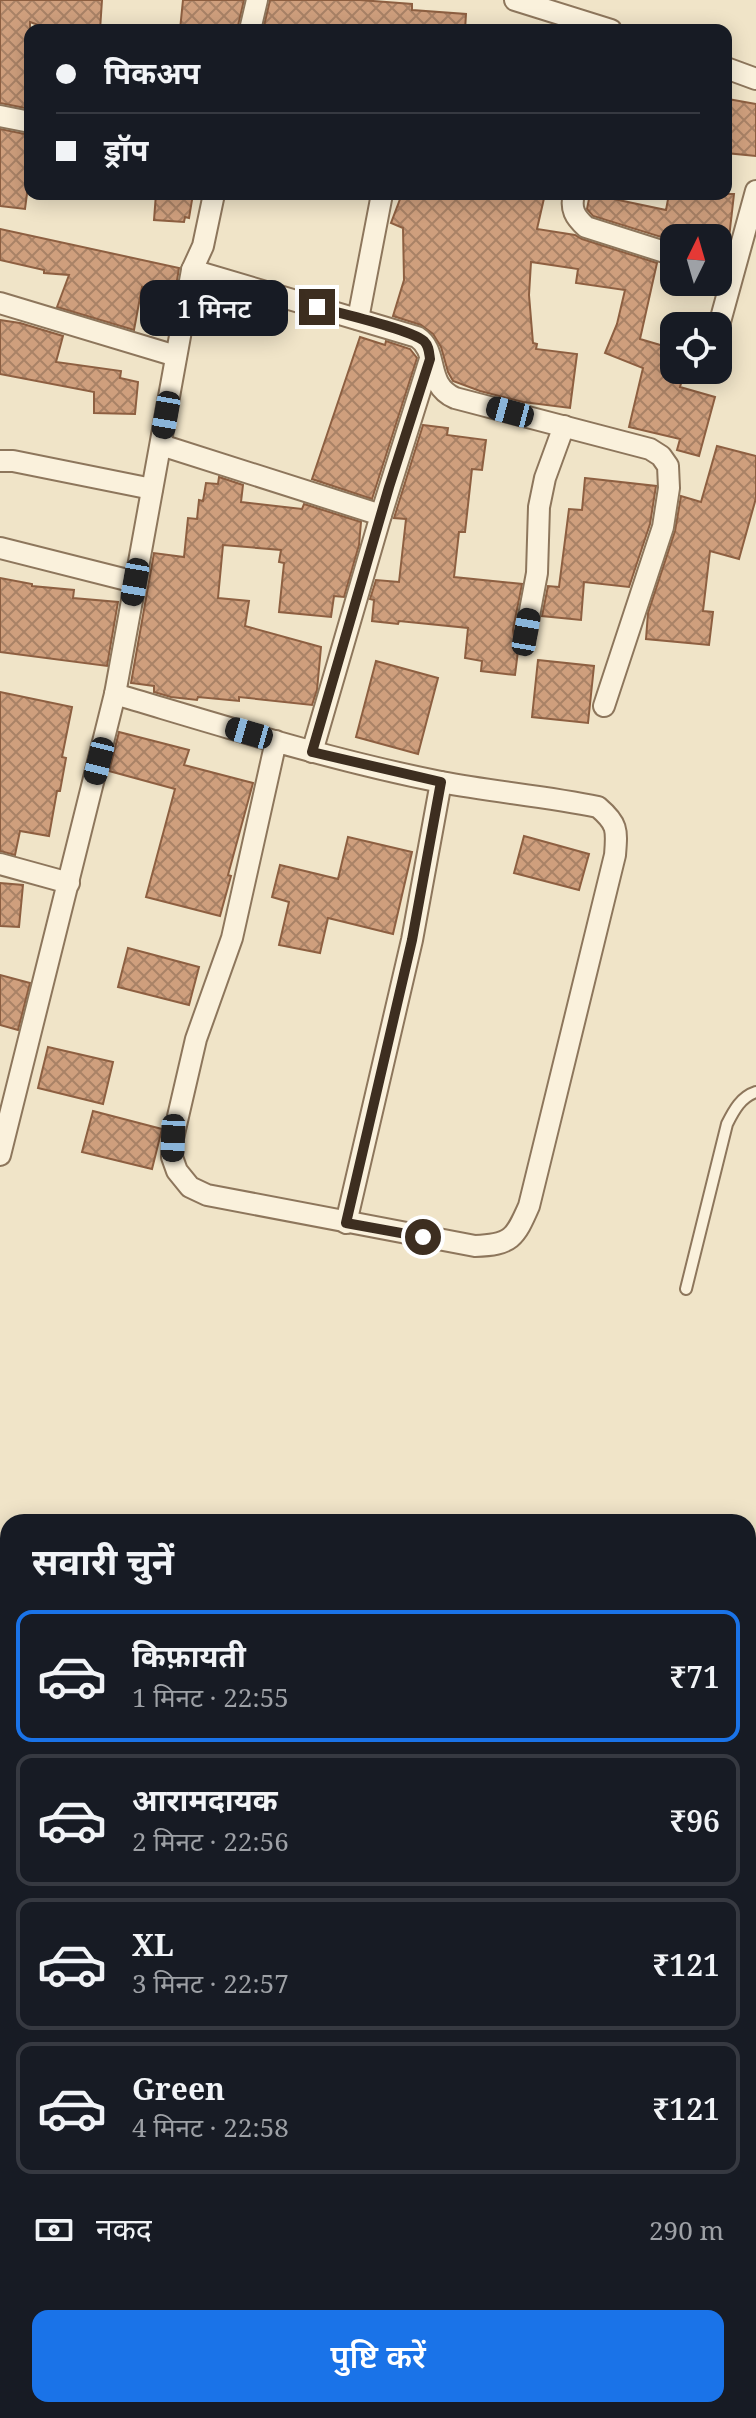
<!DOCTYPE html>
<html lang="hi">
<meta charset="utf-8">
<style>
:root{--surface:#171b24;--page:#242831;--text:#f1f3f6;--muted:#9ea1a6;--line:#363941;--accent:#1a73e8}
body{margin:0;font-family:"Noto Serif","Noto Sans Devanagari",serif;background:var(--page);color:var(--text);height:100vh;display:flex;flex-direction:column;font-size:30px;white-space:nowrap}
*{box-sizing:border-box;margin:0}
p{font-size:26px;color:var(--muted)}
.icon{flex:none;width:44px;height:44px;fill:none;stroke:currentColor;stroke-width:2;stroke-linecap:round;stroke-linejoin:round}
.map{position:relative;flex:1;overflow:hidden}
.details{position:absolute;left:0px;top:1514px;width:756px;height:904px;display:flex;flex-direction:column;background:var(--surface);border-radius:24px 24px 0 0;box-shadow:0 4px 20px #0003}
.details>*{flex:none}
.banner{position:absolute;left:24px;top:24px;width:708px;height:176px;border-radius:16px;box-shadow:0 4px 20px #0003;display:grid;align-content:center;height:176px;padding:0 32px;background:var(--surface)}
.needle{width:52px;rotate:5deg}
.tools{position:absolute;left:660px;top:224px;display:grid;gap:16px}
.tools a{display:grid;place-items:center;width:72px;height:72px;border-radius:16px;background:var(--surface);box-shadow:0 4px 20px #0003;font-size:40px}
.end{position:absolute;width:36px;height:36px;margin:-18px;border:10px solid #3d2e20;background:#fff;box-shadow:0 0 0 4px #fff}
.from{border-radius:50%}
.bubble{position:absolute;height:56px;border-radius:16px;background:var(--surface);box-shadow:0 4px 20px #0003;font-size:26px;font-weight:600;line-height:56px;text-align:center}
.car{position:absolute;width:24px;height:48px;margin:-24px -12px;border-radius:10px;box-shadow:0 0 6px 2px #0007;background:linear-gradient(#222 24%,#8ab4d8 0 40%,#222 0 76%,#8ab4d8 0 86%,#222 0)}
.banner b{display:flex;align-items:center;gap:28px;height:76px;font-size:30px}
.banner b+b{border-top:2px solid var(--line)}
.banner i{width:20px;height:20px;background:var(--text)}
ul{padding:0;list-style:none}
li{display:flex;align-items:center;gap:24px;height:132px;margin:0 16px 12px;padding:0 16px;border:4px solid var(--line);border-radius:16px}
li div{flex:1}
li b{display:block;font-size:30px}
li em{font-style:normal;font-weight:600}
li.on{border-color:var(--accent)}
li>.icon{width:72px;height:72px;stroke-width:1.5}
h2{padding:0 32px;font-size:36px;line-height:96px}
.pay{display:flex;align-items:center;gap:20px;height:88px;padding:0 32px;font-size:30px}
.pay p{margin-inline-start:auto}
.action{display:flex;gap:16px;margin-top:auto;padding:16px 32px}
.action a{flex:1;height:92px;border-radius:16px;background:var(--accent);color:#fff;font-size:32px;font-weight:600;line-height:92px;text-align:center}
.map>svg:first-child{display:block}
</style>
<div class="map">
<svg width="756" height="2418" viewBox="0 0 756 2418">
<defs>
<pattern id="building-cross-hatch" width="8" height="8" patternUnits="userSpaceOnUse" patternTransform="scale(2)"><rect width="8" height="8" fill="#cf9f7d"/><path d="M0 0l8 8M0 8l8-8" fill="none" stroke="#a98266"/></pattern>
</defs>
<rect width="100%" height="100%" fill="#f0e4c8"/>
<!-- building -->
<g fill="url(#building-cross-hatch)" stroke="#8d5f41" stroke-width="2">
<path d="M 0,0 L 102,0 L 100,30 L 49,29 L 30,22 L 30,109 L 0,103 Z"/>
<path d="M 183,0 L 244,0 L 237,30 L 180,30 Z"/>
<path d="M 270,0 L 360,0 L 412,4 L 412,10 L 466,14 L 465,30 L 263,30 Z"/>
<path d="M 728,99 L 756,104 L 756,156 L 726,153 Z"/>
<path d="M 0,129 L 30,135 L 30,171 L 25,209 L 0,206 Z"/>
<path d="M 156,194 L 193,194 L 189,218 L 185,217 L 184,222 L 154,220 Z"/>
<path d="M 402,194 L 545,194 L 537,229 L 575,235 L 582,239 L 657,263 L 640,339 L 674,349 L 674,370 L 685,370 L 680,387 L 715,397 L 699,456 L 677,450 L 680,439 L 629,427 L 643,368 L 605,353 L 617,324 L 625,290 L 576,283 L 578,269 L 531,262 L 529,295 L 533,343 L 537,344 L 536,349 L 577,354 L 570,408 L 523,402 L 480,391 L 453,381 L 448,372 L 441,347 L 433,334 L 421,325 L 393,316 L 404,280 L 403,228 L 391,223 Z"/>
<path d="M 590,194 L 666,210 L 669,194 L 734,194 L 729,238 L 674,238 L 674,241 L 593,216 L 587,209 Z"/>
<path d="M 0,229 L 179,268 L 175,293 L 142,287 L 134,330 L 57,307 L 69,275 L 44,273 L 44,270 L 0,260 Z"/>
<path d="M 0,320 L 20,323 L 63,336 L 56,362 L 121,371 L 120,378 L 138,382 L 135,414 L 94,413 L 94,392 L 0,374 Z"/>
<path d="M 360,337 L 385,345 L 386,341 L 410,349 L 417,358 L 372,499 L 312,479 Z"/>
<path d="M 423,425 L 448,428 L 447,435 L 486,440 L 482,470 L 472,469 L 465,532 L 459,532 L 454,577 L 522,584 L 513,630 L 514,637 L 519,643 L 515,675 L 481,671 L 482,661 L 465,658 L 468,628 L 399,621 L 398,624 L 372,621 L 374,600 L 370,599 L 376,580 L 399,582 L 406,519 L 394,518 Z"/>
<path d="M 717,446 L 756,456 L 756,498 L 739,559 L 710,551 L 703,611 L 713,612 L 709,645 L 646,639 L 648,613 L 675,531 L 681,496 L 701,502 Z"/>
<path d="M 219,477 L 243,485 L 241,502 L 302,509 L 304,504 L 361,522 L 359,545 L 344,597 L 334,596 L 331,617 L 279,612 L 284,563 L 279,562 L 281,550 L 223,545 L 218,598 L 249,601 L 245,626 L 321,647 L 317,690 L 312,705 L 239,697 L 239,701 L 198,697 L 197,700 L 171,697 L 154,692 L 154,686 L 131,683 L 154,553 L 184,557 L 188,518 L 197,519 L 199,500 L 203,501 L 206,483 L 218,484 Z"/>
<path d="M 585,478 L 656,486 L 650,524 L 629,587 L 584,582 L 581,620 L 542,616 L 548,586 L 559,587 L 569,509 L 582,510 Z"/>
<path d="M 0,578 L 32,584 L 32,586 L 74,590 L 73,598 L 118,602 L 107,666 L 0,652 Z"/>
<path d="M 538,660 L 594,666 L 588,723 L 532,717 Z"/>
<path d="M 376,661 L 438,678 L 418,754 L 356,737 Z"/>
<path d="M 0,692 L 72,707 L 62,757 L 66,758 L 60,791 L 57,791 L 49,836 L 20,831 L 15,855 L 0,851 Z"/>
<path d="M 119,732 L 189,750 L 184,765 L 253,783 L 228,875 L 231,876 L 220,916 L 146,897 L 175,789 L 109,771 Z"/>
<path d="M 524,836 L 589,854 L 579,890 L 514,873 Z"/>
<path d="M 348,837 L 412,852 L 393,934 L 328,918 L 320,953 L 279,945 L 289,902 L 272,897 L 280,865 L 338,879 Z"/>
<path d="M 0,883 L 23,885 L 19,927 L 0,926 Z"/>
<path d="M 128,948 L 199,967 L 189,1005 L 118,987 Z"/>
<path d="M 0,975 L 30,983 L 18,1030 L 0,1025 Z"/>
<path d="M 48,1047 L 113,1062 L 103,1104 L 38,1088 Z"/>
<path d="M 93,1111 L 162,1129 L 152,1169 L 82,1152 Z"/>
</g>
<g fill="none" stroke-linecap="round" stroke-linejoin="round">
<defs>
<g id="service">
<path d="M 686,1289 L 727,1124 C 734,1110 741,1097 756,1092"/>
<path d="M 748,1925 L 756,1914"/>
<path d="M 0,2037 L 8,2041"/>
</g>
<g id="minor">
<path d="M 515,0 L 611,30"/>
<path d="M 250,30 L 257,0"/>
<path d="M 726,68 L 756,79"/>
<path d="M 0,116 L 30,122"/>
<path d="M 574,194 C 570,209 575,217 586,227 L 674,255"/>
<path d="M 192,270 L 417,337 C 440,352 424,384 455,398 L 650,449 L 661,456 L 668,466 L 669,488 L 663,527 L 604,706"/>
<path d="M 0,303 L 176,356"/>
<path d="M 358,319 L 382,194"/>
<path d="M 718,329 L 756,191"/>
<path d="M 161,445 L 381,515"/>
<path d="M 0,461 L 13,461 L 152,489"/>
<path d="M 0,548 L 135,582"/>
<path d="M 526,632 L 537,573 L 539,507 L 545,478 L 564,426"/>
<path d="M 115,694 C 223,726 330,760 441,782 C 493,792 546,796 598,807 C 618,824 617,830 615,855 L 529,1206 C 515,1238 511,1245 475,1246 L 207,1195 L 190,1187 L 177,1171 L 172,1157 L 173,1138 L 196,1039 L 232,938 L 276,741"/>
<path d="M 312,752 L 381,515 L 430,359"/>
<path d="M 0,864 L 69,883"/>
<path d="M 0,1155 L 115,694 L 192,270 L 203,246 L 214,194"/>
<path d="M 346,1223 L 412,940 L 441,782"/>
<path d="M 0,2388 L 8,2375"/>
<path d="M 608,2418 L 611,2410"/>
</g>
</defs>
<!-- service casing -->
<use href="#service" stroke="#8d765c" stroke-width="14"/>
<!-- minor casing -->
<use href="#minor" stroke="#8d765c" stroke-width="24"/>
<!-- service -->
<use href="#service" stroke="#faf1dc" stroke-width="10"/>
<!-- minor -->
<use href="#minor" stroke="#faf1dc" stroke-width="20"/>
</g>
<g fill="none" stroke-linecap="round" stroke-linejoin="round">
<!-- route -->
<path stroke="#3d2e20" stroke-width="10" d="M 317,307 C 339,313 410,329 424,341 C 429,346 429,352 430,359 L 389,487 L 312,752 L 441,782 L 412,940 L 346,1223 L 423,1237"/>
</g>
</svg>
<div class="tools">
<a><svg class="needle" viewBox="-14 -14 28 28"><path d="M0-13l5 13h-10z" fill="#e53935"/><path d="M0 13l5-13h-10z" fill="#9ea1a6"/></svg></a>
<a><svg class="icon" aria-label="locate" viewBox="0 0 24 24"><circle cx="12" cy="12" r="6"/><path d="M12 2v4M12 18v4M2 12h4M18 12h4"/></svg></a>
</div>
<i class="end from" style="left:423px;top:1237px"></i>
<i class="end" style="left:317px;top:307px"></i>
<div class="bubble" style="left:140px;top:280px;width:148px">1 मिनट</div>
<i class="car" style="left:510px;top:412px;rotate:285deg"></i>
<i class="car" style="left:166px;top:415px;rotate:190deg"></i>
<i class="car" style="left:135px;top:582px;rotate:190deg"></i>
<i class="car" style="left:526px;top:632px;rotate:10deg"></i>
<i class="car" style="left:249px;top:733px;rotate:286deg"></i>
<i class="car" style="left:99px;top:761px;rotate:194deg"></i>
<i class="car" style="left:173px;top:1138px;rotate:182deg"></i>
<div class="banner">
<b><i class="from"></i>पिकअप</b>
<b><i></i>ड्रॉप</b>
</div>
<section class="details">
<h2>सवारी चुनें</h2>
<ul>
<li class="on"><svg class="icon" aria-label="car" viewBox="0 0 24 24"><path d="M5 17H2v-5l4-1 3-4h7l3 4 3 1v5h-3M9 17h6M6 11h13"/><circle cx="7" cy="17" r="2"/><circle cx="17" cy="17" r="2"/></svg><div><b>किफ़ायती</b><p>1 मिनट · 22:55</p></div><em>₹71</em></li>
<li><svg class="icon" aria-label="car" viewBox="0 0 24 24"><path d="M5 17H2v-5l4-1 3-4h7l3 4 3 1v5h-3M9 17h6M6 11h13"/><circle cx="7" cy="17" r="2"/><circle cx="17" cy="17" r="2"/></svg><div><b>आरामदायक</b><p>2 मिनट · 22:56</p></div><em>₹96</em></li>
<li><svg class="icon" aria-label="car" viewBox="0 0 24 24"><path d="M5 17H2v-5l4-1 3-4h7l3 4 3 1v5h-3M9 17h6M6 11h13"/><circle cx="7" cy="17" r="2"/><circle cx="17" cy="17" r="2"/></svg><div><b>XL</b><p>3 मिनट · 22:57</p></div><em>₹121</em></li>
<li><svg class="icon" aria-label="car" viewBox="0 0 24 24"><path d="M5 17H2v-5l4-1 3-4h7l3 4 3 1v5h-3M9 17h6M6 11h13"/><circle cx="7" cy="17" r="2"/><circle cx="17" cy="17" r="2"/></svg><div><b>Green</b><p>4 मिनट · 22:58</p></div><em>₹121</em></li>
</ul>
<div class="pay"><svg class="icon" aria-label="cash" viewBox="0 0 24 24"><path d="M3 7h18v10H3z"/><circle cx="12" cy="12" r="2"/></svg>नकद<p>290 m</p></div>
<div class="action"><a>पुष्टि करें</a></div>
</section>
</div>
